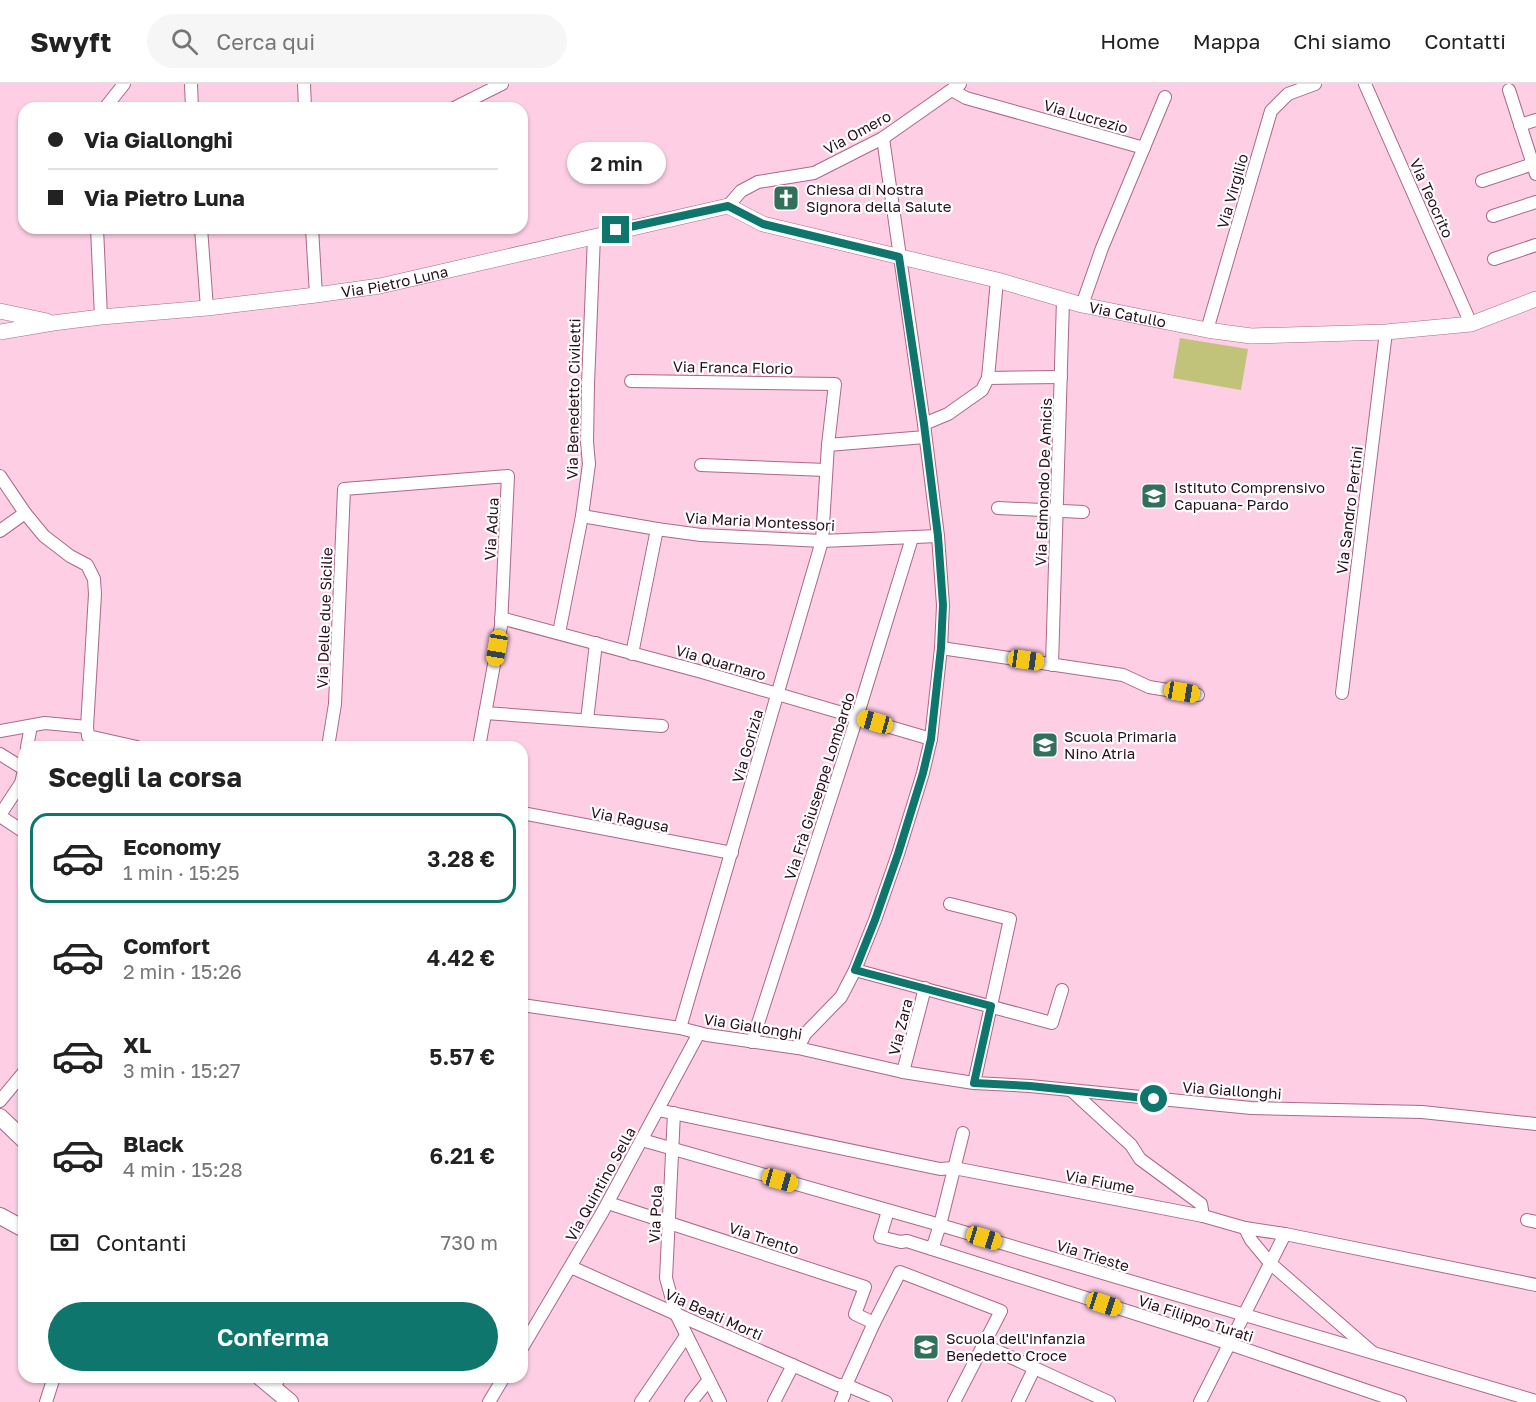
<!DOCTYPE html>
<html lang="it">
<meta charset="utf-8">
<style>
:root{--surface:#fff;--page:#f6f6f6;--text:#222;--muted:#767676;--line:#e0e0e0;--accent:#0f766e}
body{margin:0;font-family:"Golos Text",sans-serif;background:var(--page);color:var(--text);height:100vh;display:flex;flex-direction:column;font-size:22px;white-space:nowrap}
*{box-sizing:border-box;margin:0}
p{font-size:20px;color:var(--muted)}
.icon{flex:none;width:33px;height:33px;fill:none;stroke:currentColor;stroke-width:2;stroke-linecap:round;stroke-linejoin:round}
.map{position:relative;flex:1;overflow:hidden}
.panel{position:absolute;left:18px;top:657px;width:510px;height:642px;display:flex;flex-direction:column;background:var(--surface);border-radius:18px;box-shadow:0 2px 4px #0004}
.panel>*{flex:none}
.hud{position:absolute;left:18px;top:18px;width:510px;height:132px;border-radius:18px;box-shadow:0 2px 4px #0004;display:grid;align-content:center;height:132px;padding:0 30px;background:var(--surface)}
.end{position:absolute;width:27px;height:27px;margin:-14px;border:8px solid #0f766e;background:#fff;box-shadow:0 0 0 3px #fff}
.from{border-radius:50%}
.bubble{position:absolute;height:42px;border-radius:21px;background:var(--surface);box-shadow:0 2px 4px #0004;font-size:20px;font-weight:600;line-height:42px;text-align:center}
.car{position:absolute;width:18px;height:36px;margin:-18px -9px;border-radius:8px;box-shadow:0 0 4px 2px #0007;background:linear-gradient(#f5c518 24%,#345 0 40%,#f5c518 0 76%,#345 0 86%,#f5c518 0)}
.hud b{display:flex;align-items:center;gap:21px;height:57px;font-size:22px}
.hud b+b{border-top:2px solid var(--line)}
.hud i{width:15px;height:15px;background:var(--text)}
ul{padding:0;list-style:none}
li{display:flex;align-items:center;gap:18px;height:90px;margin:0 12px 9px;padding:0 18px;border:3px solid transparent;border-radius:18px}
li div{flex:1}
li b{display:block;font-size:22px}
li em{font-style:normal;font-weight:600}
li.active{border-color:var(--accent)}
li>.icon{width:54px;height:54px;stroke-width:1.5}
h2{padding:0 30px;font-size:27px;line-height:72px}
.pay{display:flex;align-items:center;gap:15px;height:66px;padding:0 30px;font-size:22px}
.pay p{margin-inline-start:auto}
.cta{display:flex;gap:12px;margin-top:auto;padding:12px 30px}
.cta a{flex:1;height:69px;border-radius:36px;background:var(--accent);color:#fff;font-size:24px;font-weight:600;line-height:69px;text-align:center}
header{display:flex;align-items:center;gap:36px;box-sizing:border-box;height:84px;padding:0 30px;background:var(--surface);border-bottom:2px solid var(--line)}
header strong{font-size:28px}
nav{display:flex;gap:33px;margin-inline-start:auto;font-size:21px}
.search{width:420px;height:54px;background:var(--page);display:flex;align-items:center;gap:15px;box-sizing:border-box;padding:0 21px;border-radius:33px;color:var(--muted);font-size:22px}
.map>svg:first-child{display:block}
</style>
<header>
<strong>Swyft</strong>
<div class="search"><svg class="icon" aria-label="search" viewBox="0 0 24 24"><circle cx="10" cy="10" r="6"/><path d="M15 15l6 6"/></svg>Cerca qui</div>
<nav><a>Home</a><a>Mappa</a><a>Chi siamo</a><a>Contatti</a></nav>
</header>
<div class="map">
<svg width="1536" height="1318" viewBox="0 0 1536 1318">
<rect width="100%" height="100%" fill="#fdcee4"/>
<!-- green -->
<path fill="#c2c37a" d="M 1180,254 L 1248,265 L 1241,306 L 1173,294 Z"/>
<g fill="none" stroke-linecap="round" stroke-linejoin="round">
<defs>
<g id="minor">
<path d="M 191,0 L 192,24"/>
<path d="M 304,0 L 305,24"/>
<path d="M 1365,0 L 1471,240"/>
<path d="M 952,6 L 966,14 L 1144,64"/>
<path d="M 1509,6 L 1536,90"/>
<path d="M 105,24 L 124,0"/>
<path d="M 454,24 L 502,0"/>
<path d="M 1520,41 L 1536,36"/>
<path d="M 1482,97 L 1536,79"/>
<path d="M 728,122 L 741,107 L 758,98 L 814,89 L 883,54 L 960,0"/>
<path d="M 1493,132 L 1536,118"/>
<path d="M 97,144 L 101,233"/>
<path d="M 201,144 L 207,224"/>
<path d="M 312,144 L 316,211"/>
<path d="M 1494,175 L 1536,161"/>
<path d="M 1082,221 L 1102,164 L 1165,13"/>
<path d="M 1207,246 L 1271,27 L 1288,10 L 1315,0"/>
<path d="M 988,294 L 997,196"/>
<path d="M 631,297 L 835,300 L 828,361 L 822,457 L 680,944"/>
<path d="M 924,340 L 948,330 L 982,306 L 988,294 L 1061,293"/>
<path d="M 828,361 L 925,353"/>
<path d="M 701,381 L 826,386"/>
<path d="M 0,392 L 25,429 L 44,452 L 70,472 L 87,481 L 94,495 L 95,510 L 87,643 L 88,652 L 137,663"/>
<path d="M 998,424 L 1083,428"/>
<path d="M 582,432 L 657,445 L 701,451 L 822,457 L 938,452"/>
<path d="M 0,447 L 25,429"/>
<path d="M 501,534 L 702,588 L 931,655"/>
<path d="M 559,549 L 582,432 L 589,380 L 587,358 L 588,300 L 594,152"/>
<path d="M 941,564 L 1123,591 L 1149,603 L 1198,611"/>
<path d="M 632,570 L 657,445"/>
<path d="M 1052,581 L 1063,216"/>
<path d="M 1342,609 L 1386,248"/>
<path d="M 485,629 L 662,642"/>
<path d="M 587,636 L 596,559"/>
<path d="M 0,647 L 45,639 L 87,643"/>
<path d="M 27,663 L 31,642"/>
<path d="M 328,663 L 335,620 L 344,405 L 508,392 L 501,542 L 479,663"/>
<path d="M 0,670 L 24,685"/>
<path d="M 522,729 L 732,769"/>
<path d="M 0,731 L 21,699 L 24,687"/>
<path d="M 0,732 L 24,748"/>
<path d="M 950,820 L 1010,835 L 974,999"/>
<path d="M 855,886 L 1052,939 L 1062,906"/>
<path d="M 522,921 L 680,944 L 707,951 L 798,964 L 903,988 L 974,999 L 1030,1002 L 1251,1024 L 1422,1028 L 1536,1040"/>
<path d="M 752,958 L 857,633 L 912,454"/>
<path d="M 798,964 L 805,950 L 841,913 L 855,886 L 875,836 L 898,770 L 923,689 L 931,655 L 941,564 L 943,521 L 938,452 L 924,340 L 883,54"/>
<path d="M 903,988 L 925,904"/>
<path d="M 1071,1006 L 1131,1061 L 1140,1075 L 1201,1120 L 1203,1132"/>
<path d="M 0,1017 L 24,988"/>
<path d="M 658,1026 L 940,1085 L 954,1084 L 1203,1132 L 1245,1144 L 1285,1150 L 1536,1201"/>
<path d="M 674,1029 L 666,1194 L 676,1230 L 720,1318"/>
<path d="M 642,1056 L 940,1141 L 1536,1317"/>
<path d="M 608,1119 L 865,1203 L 855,1230 L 874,1239"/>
<path d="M 888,1127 L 880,1153 L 901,1158 L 907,1157 L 932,1165 L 1212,1254 L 1400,1318"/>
<path d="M 1527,1136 L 1536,1138"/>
<path d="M 1245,1144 L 1251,1156 L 1270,1179 L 1372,1268"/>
<path d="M 932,1165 L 940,1141 L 963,1049"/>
<path d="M 571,1183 L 676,1230 L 838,1301 L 846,1301 L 886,1318"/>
<path d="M 984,1261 L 1109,1318"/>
<path d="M 522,1264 L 602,1129 L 699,949"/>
<path d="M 273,1304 L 280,1293"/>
<path d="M 46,1318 L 54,1293"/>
<path d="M 489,1318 L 504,1293"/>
<path d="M 641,1318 L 686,1252"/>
<path d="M 691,1318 L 708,1297"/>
<path d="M 774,1318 L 793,1281"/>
<path d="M 841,1318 L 844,1311 L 846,1301 L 874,1239 L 900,1188 L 1001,1227 L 954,1318"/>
<path d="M 1018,1318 L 1034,1285"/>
<path d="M 1200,1318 L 1285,1150"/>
</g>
<g id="tertiary">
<path d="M 0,227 L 47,237"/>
<path id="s1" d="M 0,248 L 53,239 L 101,233 L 207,224 L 316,211 L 380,202 L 728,122 L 763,140 L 997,196 L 1082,221 L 1207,246 L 1251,252 L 1386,248 L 1471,240 L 1536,215"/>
</g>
<g id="secondary">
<path d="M 0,1033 L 24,1056"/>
<path d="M 0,1132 L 24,1145"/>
<path d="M 260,1293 L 290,1318"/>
</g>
</defs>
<!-- minor casing -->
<use href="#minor" stroke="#ad678a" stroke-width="14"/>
<!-- tertiary casing -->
<use href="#tertiary" stroke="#ad678a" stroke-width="16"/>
<!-- secondary casing -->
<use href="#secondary" stroke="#ad678a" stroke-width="18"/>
<!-- minor -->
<use href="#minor" stroke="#fff" stroke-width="12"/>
<!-- tertiary -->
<use href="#tertiary" stroke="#fff" stroke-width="15"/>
<!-- secondary -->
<use href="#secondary" stroke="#fff" stroke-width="16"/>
</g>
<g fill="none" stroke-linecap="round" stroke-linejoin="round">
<!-- route -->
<path stroke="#0f766e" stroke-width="8" d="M 616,146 L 728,122 L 763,140 L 899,173 L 924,340 L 938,452 L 943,521 L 941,564 L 931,655 L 923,689 L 898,770 L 875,836 L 855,886 L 991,922 L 974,999 L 1030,1002 L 1154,1015"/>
</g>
<!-- icons -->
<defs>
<symbol id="church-square" viewBox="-11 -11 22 22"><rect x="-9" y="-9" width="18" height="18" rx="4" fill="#33705c" stroke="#fff"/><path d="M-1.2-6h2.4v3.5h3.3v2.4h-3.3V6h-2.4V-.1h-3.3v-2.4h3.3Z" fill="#fff"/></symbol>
<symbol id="school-square" viewBox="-11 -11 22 22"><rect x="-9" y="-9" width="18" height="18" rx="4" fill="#33705c" stroke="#fff"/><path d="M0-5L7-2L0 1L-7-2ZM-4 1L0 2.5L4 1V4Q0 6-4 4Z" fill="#fff"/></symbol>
</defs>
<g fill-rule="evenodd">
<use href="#church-square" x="771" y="99" width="30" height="30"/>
<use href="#school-square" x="1139" y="397" width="30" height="30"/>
<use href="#school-square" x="1030" y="646" width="30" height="30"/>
<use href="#school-square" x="911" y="1248" width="30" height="30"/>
</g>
<g text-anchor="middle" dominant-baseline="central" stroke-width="4.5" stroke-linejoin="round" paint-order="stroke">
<!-- street labels -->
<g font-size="15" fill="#290f1d" stroke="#fff">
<text transform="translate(1086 32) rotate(16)">Via Lucrezio</text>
<text transform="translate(857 48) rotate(-29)">Via Omero</text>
<text transform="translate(1232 107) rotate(-74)">Via Virgilio</text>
<text transform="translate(1432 114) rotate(66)">Via Teocrito</text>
<text stroke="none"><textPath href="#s1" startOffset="398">Via Pietro Luna</textPath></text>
<text stroke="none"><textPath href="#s1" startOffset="1155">Via Catullo</textPath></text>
<text transform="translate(733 283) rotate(1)">Via Franca Florio</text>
<text transform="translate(573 315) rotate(-89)">Via Benedetto Civiletti</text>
<text transform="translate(1043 398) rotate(-88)">Via Edmondo De Amicis</text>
<text transform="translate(1349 426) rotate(-83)">Via Sandro Pertini</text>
<text transform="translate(760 437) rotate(3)">Via Maria Montessori</text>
<text transform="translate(491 445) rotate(-87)">Via Adua</text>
<text transform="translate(324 534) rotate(-88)">Via Delle due Sicilie</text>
<text transform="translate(721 578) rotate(16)">Via Quarnaro</text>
<text transform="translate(747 662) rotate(-74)">Via Gorizia</text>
<text transform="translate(819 702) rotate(-72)">Via Frà Giuseppe Lombardo</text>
<text transform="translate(630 735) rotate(11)">Via Ragusa</text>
<text transform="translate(753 942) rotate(9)">Via Giallonghi</text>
<text transform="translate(900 943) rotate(-76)">Via Zara</text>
<text transform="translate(1232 1006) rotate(4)">Via Giallonghi</text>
<text transform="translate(1100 1097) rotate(11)">Via Fiume</text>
<text transform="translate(600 1100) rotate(-61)">Via Quintino Sella</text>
<text transform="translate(655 1130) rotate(-87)">Via Pola</text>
<text transform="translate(764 1154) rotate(18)">Via Trento</text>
<text transform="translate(1093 1171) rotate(17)">Via Trieste</text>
<text transform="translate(714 1230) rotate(24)">Via Beati Morti</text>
<text transform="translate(1196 1234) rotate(18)">Via Filippo Turati</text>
</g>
<!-- poi labels -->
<g font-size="15" fill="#290f1d" stroke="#fff" text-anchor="start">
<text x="806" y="105">Chiesa di Nostra<tspan x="806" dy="17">Signora della Salute</tspan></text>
<text x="1174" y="403">Istituto Comprensivo<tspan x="1174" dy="17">Capuana- Pardo</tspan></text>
<text x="1064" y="652">Scuola Primaria<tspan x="1064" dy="17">Nino Atria</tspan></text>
<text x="946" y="1254">Scuola dell'infanzia<tspan x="946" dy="17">Benedetto Croce</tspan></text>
</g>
</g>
</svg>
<i class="end from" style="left:1154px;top:1015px"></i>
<i class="end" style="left:616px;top:146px"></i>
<div class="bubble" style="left:567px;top:58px;width:99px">2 min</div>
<i class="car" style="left:497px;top:564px;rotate:190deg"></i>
<i class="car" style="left:1026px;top:576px;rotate:98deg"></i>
<i class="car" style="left:1182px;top:608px;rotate:100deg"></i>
<i class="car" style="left:875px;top:638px;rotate:286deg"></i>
<i class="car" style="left:780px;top:1096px;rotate:106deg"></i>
<i class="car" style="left:984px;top:1154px;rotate:107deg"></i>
<i class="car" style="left:1104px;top:1220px;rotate:108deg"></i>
<div class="hud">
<b><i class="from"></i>Via Giallonghi</b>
<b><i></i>Via Pietro Luna</b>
</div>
<section class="panel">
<h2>Scegli la corsa</h2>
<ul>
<li class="active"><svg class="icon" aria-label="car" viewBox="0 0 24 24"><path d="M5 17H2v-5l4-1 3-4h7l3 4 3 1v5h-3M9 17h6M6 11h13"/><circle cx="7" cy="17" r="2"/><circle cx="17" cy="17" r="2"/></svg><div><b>Economy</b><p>1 min · 15:25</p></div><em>3.28 €</em></li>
<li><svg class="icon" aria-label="car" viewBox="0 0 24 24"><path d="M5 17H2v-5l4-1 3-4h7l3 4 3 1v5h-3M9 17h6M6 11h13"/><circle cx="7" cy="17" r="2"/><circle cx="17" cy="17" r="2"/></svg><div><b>Comfort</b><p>2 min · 15:26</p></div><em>4.42 €</em></li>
<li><svg class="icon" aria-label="car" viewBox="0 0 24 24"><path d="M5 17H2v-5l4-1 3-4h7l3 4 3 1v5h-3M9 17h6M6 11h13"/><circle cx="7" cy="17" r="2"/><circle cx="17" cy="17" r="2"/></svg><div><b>XL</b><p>3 min · 15:27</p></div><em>5.57 €</em></li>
<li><svg class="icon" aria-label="car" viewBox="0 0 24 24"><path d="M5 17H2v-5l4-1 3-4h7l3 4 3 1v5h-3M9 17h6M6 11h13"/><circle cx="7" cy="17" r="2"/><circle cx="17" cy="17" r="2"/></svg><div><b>Black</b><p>4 min · 15:28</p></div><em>6.21 €</em></li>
</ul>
<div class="pay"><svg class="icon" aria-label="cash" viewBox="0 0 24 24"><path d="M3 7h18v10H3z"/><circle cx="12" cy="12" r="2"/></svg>Contanti<p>730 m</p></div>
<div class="cta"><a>Conferma</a></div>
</section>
</div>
